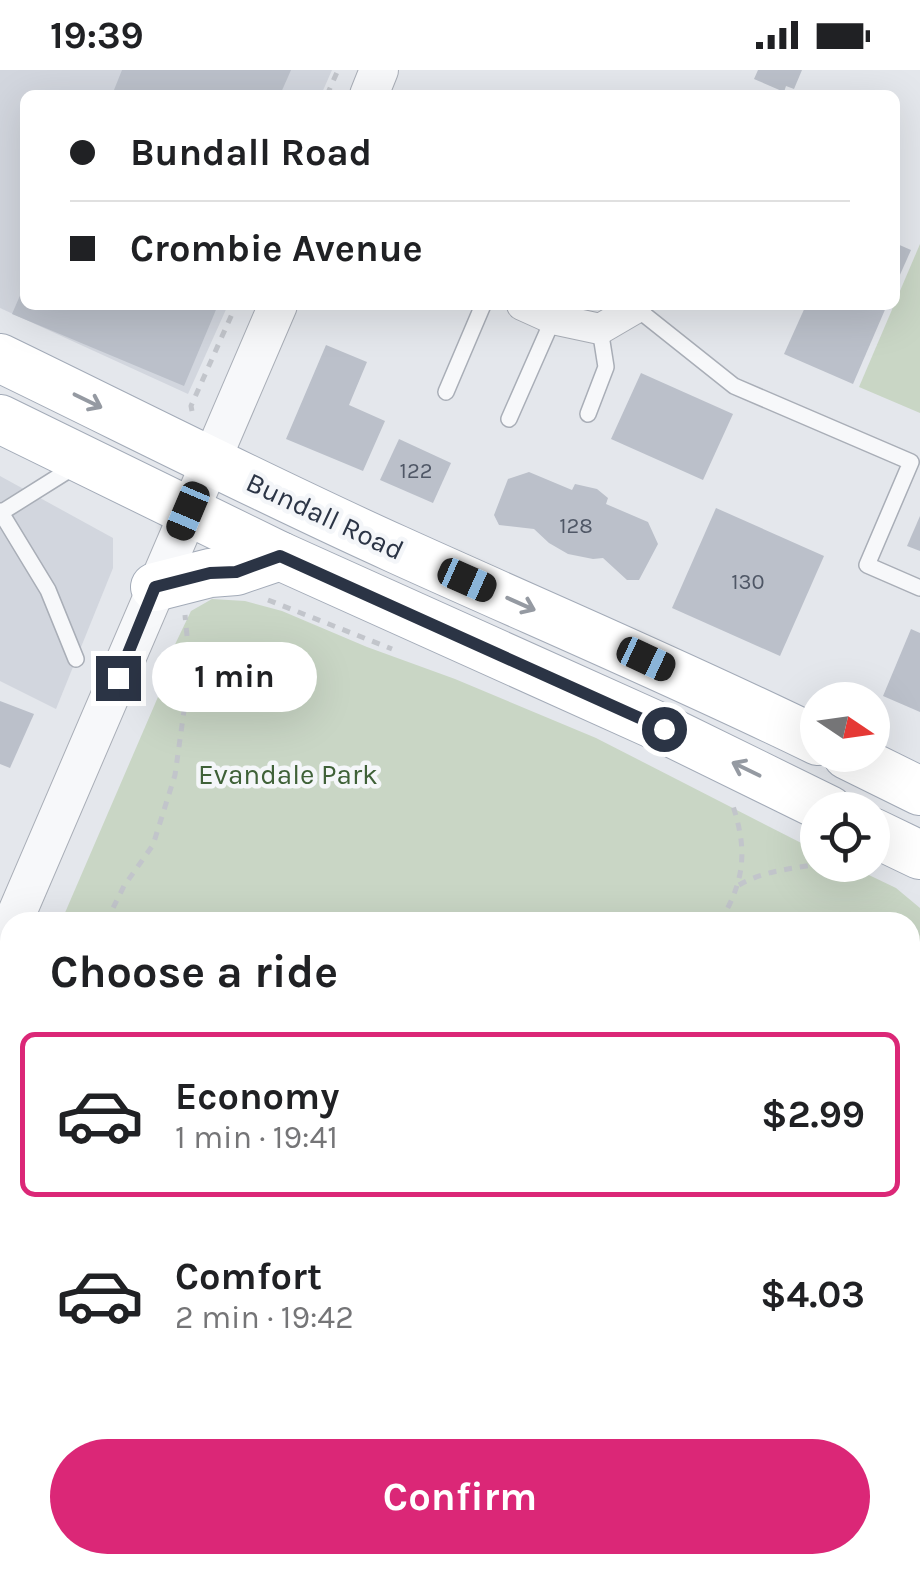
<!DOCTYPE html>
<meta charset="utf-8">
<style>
:root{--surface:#fff;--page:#f6f6f6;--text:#202124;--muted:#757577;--line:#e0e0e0;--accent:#db2777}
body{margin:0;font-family:Karla,sans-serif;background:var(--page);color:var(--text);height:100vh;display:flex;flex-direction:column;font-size:38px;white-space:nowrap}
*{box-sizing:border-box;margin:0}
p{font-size:32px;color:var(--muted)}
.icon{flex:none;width:55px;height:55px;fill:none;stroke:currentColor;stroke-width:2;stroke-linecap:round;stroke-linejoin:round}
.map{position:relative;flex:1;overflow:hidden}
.details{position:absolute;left:0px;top:842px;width:920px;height:662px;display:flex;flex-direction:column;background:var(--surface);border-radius:30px 30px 0 0;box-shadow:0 10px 40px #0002}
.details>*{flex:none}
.hud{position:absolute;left:20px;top:20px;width:880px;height:220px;border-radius:15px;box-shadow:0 10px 40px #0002;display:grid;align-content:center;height:220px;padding:0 50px;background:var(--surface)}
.needle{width:65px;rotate:103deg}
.fabs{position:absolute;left:800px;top:612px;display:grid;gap:20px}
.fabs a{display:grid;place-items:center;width:90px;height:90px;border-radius:50%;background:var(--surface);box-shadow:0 10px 40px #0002;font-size:50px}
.end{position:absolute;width:45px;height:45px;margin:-22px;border:12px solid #2b3445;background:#fff;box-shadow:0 0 0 5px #fff}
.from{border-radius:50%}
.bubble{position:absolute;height:70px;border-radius:35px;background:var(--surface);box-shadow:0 10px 40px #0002;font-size:32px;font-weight:700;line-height:70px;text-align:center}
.car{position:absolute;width:30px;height:60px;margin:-30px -15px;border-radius:12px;box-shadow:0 0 8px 2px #0007;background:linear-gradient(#222 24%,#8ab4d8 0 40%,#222 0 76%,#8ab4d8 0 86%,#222 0)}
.hud b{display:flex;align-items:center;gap:35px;height:95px;font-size:38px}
.hud b+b{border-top:2px solid var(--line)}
.hud i{width:25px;height:25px;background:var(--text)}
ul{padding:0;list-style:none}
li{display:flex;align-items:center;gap:30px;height:165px;margin:0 20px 15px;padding:0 30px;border:5px solid transparent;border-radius:15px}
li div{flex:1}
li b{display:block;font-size:38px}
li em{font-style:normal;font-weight:700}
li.on{border-color:var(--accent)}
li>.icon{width:90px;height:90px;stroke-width:1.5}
h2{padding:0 50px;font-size:45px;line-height:120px}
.cta{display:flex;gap:20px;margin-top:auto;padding:20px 50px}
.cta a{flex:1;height:115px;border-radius:60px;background:var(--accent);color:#fff;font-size:40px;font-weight:700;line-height:115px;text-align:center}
.status{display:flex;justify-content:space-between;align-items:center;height:70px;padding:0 50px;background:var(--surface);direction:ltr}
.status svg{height:28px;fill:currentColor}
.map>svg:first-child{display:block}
</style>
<div class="status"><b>19:39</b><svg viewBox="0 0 49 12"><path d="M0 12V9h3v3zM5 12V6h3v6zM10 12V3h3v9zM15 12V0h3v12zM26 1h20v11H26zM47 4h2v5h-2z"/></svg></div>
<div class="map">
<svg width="920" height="1503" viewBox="0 0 920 1503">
<rect width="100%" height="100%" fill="#e4e7ec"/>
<!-- built -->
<g fill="#d2d6de">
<path d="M 0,0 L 332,0 L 321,25 L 25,25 L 25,235 L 228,235 L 188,324 L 0,238 Z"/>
<path d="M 0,406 L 113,468 L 113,498 L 56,639 L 0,611 Z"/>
<path d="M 920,939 L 920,1503 L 0,1503 L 0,1291 L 10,1288 L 10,1495 L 910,1495 L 910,950 Z"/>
</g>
<!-- green -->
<g fill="#c9d6c5">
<path d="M 920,174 L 920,343 L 859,317 Z"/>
<path d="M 212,529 L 245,531 L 282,541 L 367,577 L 455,609 L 596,668 L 817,781 L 818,795 L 848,795 L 896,818 L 920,838 L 920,939 L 910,950 L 910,852 L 61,852 L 164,613 L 158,610 L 191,541 Z"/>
<path d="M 10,973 L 10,1288 L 0,1291 L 0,996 Z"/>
</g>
<!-- building -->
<g fill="#bbc0ca">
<path d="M 122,0 L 291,0 L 280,25 L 112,25 Z"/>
<path d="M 758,0 L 802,0 L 794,19 L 786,16 L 784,22 L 754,9 Z"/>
<path d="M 895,173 L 911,180 L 895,216 Z"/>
<path d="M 25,214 L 25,235 L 218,235 L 184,316 L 12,244 Z"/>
<path d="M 806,235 L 887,235 L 853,314 L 784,284 Z"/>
<path d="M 326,275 L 367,292 L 349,335 L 385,351 L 363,401 L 286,369 Z"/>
<path d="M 641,303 L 733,344 L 703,410 L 611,369 Z"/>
<path d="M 399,369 L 451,393 L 433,433 L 380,410 Z"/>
<path d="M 529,402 L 572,420 L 575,414 L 597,419 L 608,428 L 606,434 L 648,452 L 658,474 L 639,510 L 627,510 L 603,488 L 593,489 L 568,484 L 549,473 L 534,459 L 499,455 L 494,445 L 508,409 Z"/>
<path d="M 716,438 L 824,486 L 780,586 L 672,538 Z"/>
<path d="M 920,446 L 920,481 L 907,476 Z"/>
<path d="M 911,559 L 920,563 L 920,642 L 883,626 Z"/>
<path d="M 0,631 L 34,644 L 10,698 L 0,694 Z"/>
<path d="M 44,1495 L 349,1495 L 329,1503 L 44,1503 L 41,1496 Z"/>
</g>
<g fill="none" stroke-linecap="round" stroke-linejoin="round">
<defs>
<g id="service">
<path d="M 639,236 L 636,238 L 734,316 L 911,392 L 867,495 L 920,518"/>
<path d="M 446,322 L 483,235"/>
<path d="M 588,344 L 606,297 L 600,259"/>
<path d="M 509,349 L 553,249"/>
<path d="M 0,441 L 48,520 L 76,589"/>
<path d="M 2,442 L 77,395"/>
<path d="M 910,978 L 920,971"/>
<path d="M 910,1068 L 920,1055"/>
<path d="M 910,1139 L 920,1143"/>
<path d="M 750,1495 L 756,1503"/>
<path d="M 807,1495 L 825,1503"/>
<path d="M 0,1501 L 17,1495"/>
</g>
<path id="minor" d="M 522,235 L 553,249 L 600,259 L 636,238"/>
<g id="tertiary">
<path d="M 369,25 L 379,0"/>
<path d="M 13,852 L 278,235"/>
<path d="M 0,884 L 10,860"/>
</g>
<g id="primary">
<path d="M 0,288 C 132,352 263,419 396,479 C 537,543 679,603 818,671"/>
<path d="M 0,349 L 280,486 L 664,659 L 829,740"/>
<path d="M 155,517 L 210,503 L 236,501 L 280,486"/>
<path d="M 847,685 L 920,721"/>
<path d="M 872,762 L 920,785"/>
</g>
</defs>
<!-- service casing -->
<use href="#service" stroke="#a9aeb7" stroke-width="18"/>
<!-- minor casing -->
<use href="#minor" stroke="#a9aeb7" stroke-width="32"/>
<!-- tertiary casing -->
<use href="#tertiary" stroke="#a9aeb7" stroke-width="40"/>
<!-- primary casing -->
<use href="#primary" stroke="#a3abb8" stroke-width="50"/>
<!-- path -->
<g stroke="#c2c5cb" stroke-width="5" stroke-dasharray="8 8" stroke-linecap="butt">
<path d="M 327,25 L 338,0"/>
<path d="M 192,341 L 191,336 L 236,235"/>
<path d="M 268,530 L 392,579"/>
<path d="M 739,815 C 763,801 790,799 818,794"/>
<path d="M 106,852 L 124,816 L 153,775 L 175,705 L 190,598 L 185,545"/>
<path d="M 720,852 C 745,810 748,780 732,733"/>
<path d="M 0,1200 L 10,1185"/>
<path d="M 0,1439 L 10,1438"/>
<path d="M 547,1495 L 565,1503"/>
<path d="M 359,1503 L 373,1495"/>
<path d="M 445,1503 L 447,1495"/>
<path d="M 623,1503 L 643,1495"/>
</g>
<!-- service -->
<use href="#service" stroke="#f7f8fa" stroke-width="15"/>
<!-- minor -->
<use href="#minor" stroke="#f7f8fa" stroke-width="30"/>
<!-- tertiary -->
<use href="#tertiary" stroke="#f7f8fa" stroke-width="38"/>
<!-- primary -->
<use href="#primary" stroke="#fff" stroke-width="48"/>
</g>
<!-- one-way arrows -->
<defs><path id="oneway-shaft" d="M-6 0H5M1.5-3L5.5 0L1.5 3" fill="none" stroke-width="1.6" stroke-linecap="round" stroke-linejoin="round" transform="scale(2.5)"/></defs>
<g stroke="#959aa2">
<use href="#oneway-shaft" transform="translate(88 331) rotate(26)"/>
<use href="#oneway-shaft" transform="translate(521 534) rotate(24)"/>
<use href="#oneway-shaft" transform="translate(746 699) rotate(-154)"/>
</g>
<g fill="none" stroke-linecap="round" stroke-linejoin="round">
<!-- route -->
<path stroke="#2b3445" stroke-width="12" d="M 118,608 L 155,517 L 210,503 L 236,502 L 280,486 L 664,659"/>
</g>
<g text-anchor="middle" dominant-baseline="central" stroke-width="9" stroke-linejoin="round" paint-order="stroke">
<!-- number labels -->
<g font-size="22" fill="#4f5766">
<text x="416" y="401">122</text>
<text x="576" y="456">128</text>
<text x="748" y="512">130</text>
</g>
<!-- street labels -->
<g font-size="28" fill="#2b3445" stroke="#f4f6f9">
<text transform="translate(325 446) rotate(25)">Bundall Road</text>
</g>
<!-- park labels -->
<g font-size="28" fill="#3f6138" stroke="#f4f6f9">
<text x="288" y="704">Evandale Park</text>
</g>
</g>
</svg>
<div class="fabs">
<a><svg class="needle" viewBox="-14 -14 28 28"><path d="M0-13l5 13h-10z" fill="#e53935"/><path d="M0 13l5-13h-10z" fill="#757577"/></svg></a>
<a><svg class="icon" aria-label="locate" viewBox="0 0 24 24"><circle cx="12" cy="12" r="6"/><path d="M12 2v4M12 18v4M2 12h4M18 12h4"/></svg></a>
</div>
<i class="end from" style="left:664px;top:659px"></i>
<i class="end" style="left:118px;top:608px"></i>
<div class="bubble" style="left:152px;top:572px;width:165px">1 min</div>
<i class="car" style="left:188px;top:441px;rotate:203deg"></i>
<i class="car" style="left:467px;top:510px;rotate:114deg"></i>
<i class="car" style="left:646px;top:589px;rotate:115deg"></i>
<div class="hud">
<b><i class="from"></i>Bundall Road</b>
<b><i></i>Crombie Avenue</b>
</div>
<section class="details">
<h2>Choose a ride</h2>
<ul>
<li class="on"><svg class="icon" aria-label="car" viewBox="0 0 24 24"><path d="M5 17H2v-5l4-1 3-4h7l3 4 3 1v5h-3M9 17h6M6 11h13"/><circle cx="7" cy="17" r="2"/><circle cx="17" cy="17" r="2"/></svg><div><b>Economy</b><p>1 min · 19:41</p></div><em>$2.99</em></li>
<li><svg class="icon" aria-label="car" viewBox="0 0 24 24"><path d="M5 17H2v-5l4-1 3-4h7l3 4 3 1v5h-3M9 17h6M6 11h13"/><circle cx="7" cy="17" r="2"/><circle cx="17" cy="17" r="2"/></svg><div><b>Comfort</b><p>2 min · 19:42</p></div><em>$4.03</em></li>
</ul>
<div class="cta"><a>Confirm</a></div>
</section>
</div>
